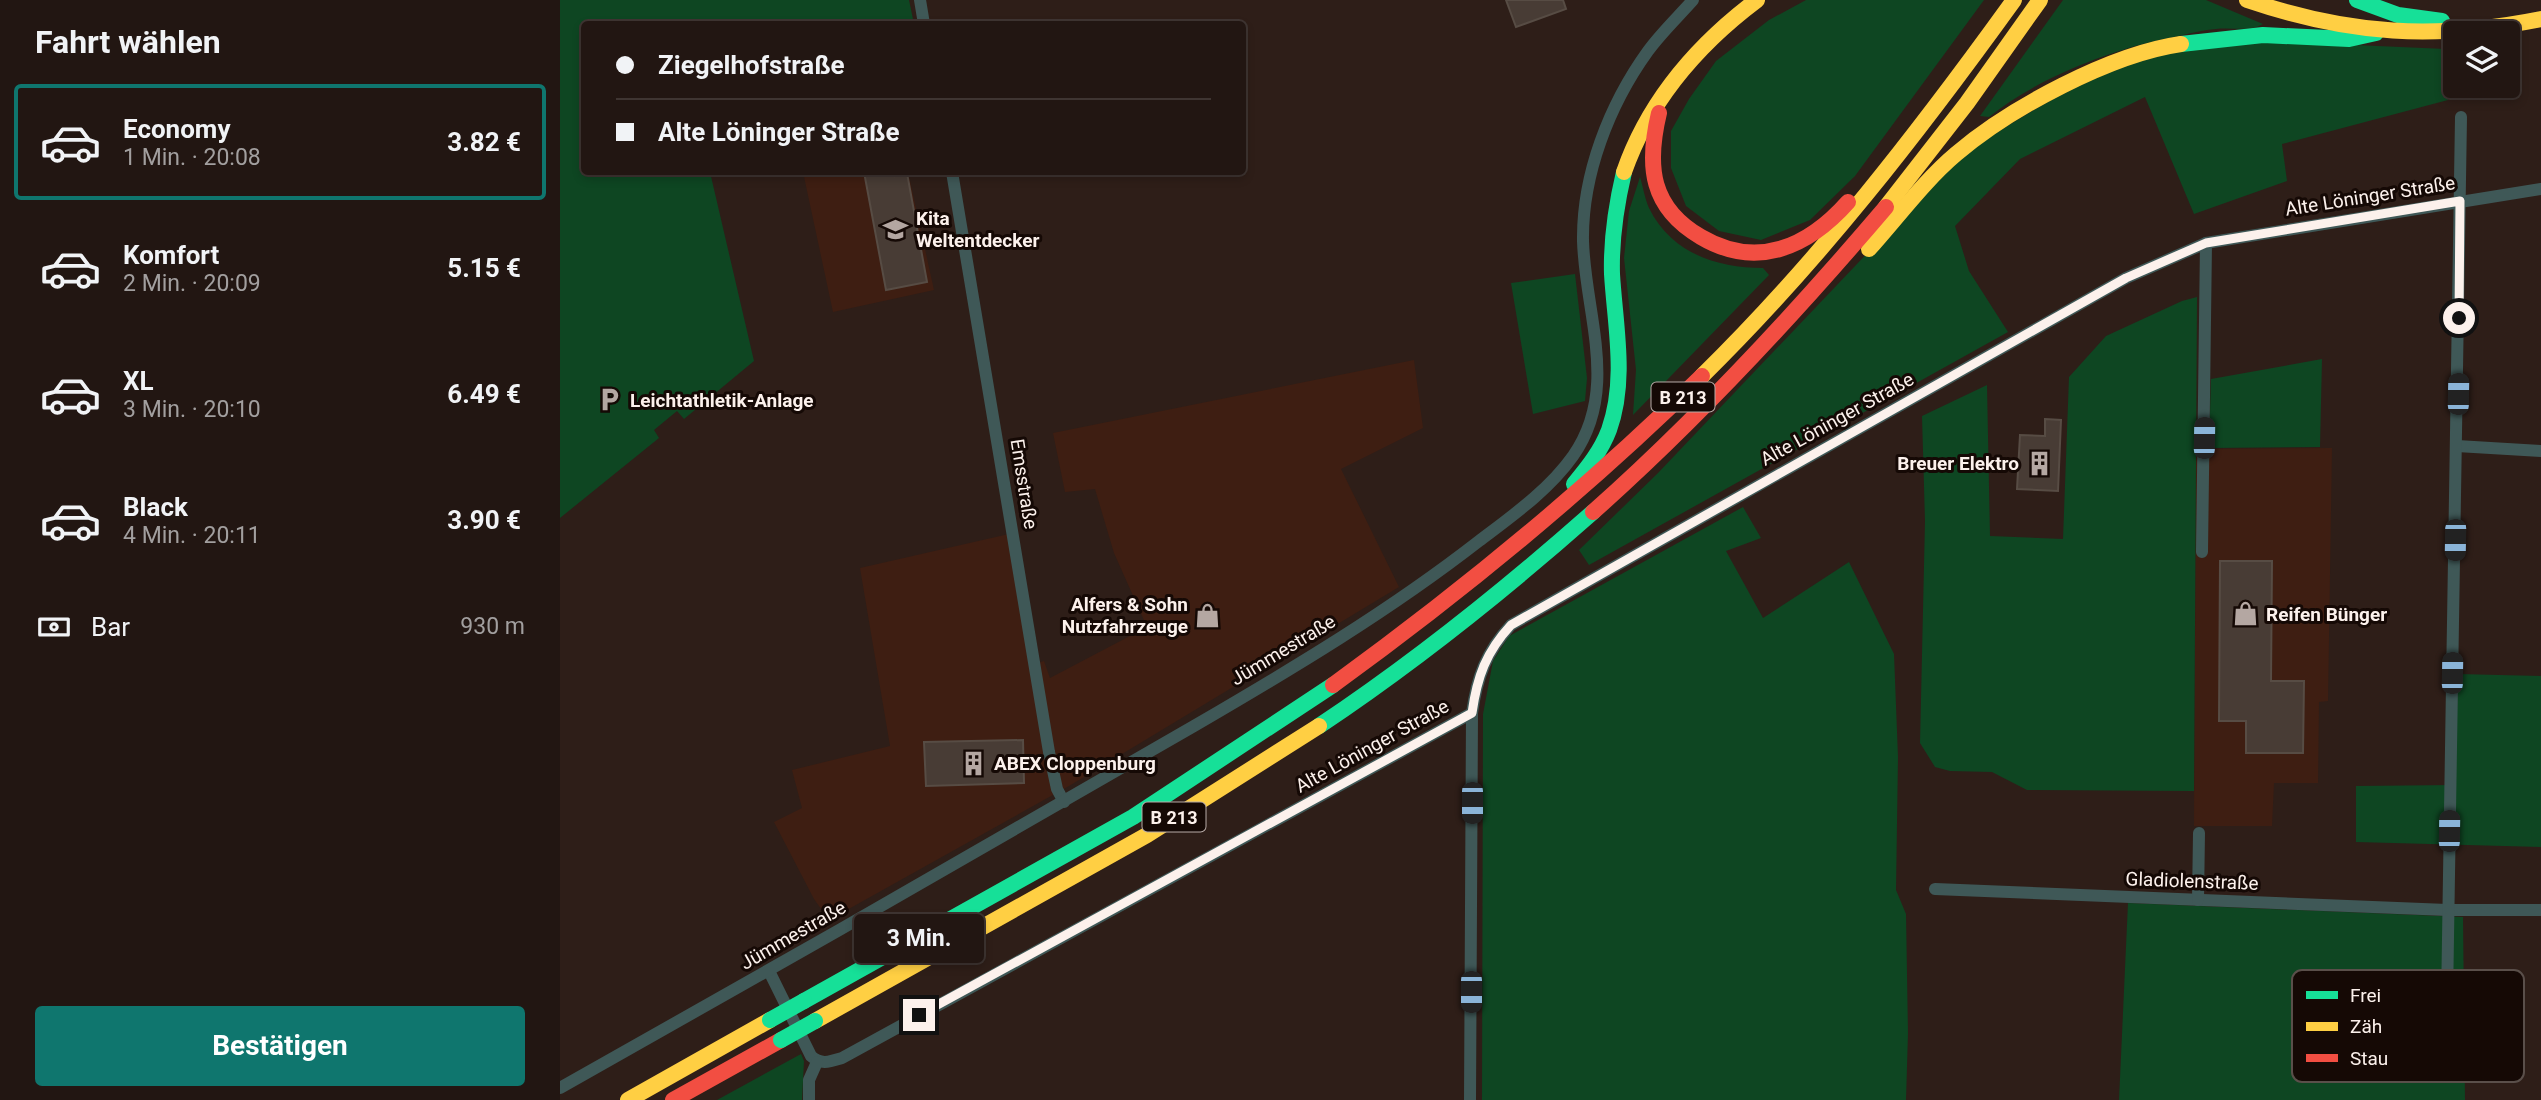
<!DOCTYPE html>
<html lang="de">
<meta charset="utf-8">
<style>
:root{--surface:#221612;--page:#2a1f1b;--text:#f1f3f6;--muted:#a29f9f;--line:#3f3532;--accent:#0f766e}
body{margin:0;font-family:Roboto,sans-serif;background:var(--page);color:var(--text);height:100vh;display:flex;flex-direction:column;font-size:26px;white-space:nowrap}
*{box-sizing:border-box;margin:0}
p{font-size:23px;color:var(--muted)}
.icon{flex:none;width:38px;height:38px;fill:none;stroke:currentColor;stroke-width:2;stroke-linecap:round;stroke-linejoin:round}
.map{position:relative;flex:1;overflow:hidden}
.details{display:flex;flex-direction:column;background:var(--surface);width:560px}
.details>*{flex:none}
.top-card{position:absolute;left:21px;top:21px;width:665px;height:154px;border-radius:7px;box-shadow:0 4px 10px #0003,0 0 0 2px var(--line);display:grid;align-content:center;height:154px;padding:0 35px;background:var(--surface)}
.tools{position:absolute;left:1883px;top:21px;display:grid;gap:14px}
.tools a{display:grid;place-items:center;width:77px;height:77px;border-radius:7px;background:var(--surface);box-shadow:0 4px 10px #0003,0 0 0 2px var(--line);font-size:35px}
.end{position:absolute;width:32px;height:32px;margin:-16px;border:9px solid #fcf1ec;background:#111;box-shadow:0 0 0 4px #111}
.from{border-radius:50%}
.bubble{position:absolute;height:49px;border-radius:7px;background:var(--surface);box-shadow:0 4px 10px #0003,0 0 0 2px var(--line);font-size:23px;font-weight:700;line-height:49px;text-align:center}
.car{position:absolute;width:21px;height:42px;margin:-21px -10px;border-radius:9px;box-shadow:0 0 5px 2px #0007;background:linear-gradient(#222 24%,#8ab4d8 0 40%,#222 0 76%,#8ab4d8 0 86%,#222 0)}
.top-card b{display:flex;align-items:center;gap:24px;height:66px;font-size:26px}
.top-card b+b{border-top:2px solid var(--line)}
.top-card i{width:18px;height:18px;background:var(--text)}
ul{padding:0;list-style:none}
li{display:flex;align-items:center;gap:21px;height:116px;margin:0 14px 10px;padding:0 21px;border:4px solid transparent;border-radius:7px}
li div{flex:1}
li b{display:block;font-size:26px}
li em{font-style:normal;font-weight:700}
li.selected{border-color:var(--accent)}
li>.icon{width:63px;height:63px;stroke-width:1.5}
h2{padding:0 35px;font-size:32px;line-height:84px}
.pay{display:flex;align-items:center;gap:18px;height:77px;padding:0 35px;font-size:26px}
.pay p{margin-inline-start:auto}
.action{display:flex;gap:14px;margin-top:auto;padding:14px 35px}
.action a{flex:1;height:80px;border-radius:7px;background:var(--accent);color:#fff;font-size:28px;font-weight:700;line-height:80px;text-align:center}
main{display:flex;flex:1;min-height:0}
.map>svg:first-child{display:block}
</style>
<main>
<section class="details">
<h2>Fahrt wählen</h2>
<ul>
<li class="selected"><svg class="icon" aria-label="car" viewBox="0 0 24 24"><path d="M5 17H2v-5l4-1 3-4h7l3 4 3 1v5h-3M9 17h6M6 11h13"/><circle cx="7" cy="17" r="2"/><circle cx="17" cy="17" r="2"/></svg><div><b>Economy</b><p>1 Min. · 20:08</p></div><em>3.82 €</em></li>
<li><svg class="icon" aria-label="car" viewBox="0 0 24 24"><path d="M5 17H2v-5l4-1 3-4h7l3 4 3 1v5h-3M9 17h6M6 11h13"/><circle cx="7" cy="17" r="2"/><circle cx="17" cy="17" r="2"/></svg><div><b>Komfort</b><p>2 Min. · 20:09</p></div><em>5.15 €</em></li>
<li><svg class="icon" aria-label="car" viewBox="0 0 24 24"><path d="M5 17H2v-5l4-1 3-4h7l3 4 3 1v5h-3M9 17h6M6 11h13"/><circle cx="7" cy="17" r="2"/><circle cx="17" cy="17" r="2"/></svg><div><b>XL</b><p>3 Min. · 20:10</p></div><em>6.49 €</em></li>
<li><svg class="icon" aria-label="car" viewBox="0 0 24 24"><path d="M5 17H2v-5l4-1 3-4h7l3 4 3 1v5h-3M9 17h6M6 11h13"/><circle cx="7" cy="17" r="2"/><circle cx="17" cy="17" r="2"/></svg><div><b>Black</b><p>4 Min. · 20:11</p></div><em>3.90 €</em></li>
</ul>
<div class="pay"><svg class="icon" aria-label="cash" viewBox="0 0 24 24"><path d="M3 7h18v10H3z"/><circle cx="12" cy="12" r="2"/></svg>Bar<p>930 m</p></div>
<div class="action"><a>Bestätigen</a></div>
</section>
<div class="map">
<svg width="1981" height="1100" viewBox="0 0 1981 1100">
<rect width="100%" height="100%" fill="#2e1e18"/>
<!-- built -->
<g fill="#3e1e12">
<path d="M 243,172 L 348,172 L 374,290 L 273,312 Z"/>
<path d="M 854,360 L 863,428 L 781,469 L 839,587 L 509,786 L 269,920 L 254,899 L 214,822 L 242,808 L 232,770 L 330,746 L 300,568 L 449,534 L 471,665 L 484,661 L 490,678 L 587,627 L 554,553 L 535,489 L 505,492 L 493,433 Z"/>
<path d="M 1772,448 L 1768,701 L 1759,702 L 1758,783 L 1714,783 L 1712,826 L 1634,826 L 1636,449 Z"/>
</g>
<!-- green -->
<g fill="#0e4622">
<path d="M 0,0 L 349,0 L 354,24 L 24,24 L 24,172 L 150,172 L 194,361 L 124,419 L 117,411 L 94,430 L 99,438 L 0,518 Z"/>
<path d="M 1246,0 L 1424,0 L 1295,176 L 1250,220 L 1201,240 L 1159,231 L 1126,206 L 1111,168 L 1111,131 L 1129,99 L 1156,61 L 1209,20 Z"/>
<path d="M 1503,0 L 1646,0 L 1703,24 C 1690,32 1671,27 1656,29 C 1644,30 1631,33 1619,36 C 1557,47 1478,77 1429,117 L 1420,116 Z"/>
<path d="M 1702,41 L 1886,49 L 1888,100 L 1722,144 L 1727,181 L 1634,214 L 1585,97 L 1460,159 L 1395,226 L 1409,271 L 1448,332 L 1029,565 L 1019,550 L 1098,473 L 1395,161 C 1457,117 1540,67 1616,52 C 1644,46 1673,45 1702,41 Z"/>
<path d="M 1080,177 C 1083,187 1085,199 1089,208 C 1111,253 1157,268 1203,268 L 1209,275 L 1073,415 L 1076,370 L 1064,258 L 1069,211 Z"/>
<path d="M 1015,274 L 1027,378 L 1025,401 L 973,414 L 951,283 Z"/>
<path d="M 1637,297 L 1634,791 L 1467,790 L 1432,772 L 1390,771 L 1375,767 L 1360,743 L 1365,521 L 1362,416 L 1427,385 L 1430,536 L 1503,539 L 1509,377 L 1546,336 L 1622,301 Z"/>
<path d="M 1762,359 L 1760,447 L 1649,448 L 1651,379 Z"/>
<path d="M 1183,507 L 1201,538 L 1166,551 L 1203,618 L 1289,562 L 1334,654 L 1338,757 L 1336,890 L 1346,914 L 1348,1033 L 1346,1100 L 922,1100 L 923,714 L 933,661 L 949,636 Z"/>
<path d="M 1898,674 L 1981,676 L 1981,847 L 1796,842 L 1796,786 L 1895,785 Z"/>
<path d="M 1568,903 L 1903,917 L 1905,1100 L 1559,1100 Z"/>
<path d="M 241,1054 L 244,1061 L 242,1100 L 157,1100 Z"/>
</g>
<!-- building -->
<g fill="#483c35" stroke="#574c44" stroke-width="2">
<path d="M 946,0 L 1003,0 L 1006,9 L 956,27 Z"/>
<path d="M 304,172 L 334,172 L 335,176 L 347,173 L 367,282 L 326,290 Z"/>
<path d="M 1485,419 L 1501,420 L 1498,491 L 1457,489 L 1460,435 L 1485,436 Z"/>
<path d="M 1660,561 L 1712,561 L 1711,681 L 1744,681 L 1743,753 L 1686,753 L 1686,721 L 1659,721 Z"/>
<path d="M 463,740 L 464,783 L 366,786 L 364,742 Z"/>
</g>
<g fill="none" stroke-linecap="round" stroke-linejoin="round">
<!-- street -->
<g stroke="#3f5857" stroke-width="12">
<path d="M 360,0 L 364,24"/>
<path d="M 392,172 L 489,752 L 497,789 L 504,802"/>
<path d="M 1897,446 L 1981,451"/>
<path d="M 1642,552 L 1646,243"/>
<path d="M 1375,889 L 1887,910 L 1981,910"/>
<path d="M 1638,900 L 1639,833"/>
<path d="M 209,971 L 251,1056 C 261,1065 269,1062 282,1058 L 912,713 C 917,677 926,652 951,625 L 1566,278 L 1646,243 L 1981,189"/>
<path d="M 1887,1001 L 1901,117"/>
<path d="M 0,1088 C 212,969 424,848 634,726 C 732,669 829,611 919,541 C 952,516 989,490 1013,456 C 1060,389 1025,314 1023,241 C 1022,175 1049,105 1088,51 C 1101,33 1118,17 1133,0"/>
<path d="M 249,1100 L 249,1080 L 257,1062"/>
<path d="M 910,1100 L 912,713"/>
</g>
<!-- fast -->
<g stroke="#16e098" stroke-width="16">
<path d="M 1797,0 L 1838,15 L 1882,21"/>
<path d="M 1621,44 L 1703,35 L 1789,39 L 1816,33"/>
<path d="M 1014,484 C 1028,467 1041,451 1049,430 C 1067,380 1055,325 1052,274 C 1051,239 1056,206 1064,172"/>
<path d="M 759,726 C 855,662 946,589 1033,512"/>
<path d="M 244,1001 L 573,817 L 773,685"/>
</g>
<!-- slow -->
<g stroke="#ffcf43" stroke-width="16">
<path d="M 1687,0 C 1790,35 1875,40 1981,19"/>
<path d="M 1064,172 C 1089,100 1137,45 1197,0"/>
<path d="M 1326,207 L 1407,103 L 1480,0"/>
<path d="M 1309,249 C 1337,218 1364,181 1396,154 C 1450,108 1551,54 1621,44"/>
<path d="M 1142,376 C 1259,261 1358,133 1454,0"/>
<path d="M 255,1021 L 587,835 L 759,726"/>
<path d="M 68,1100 L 210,1020"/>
</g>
<!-- jam -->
<g stroke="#f24e42" stroke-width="16">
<path d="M 1099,113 C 1086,167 1091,208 1141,237 C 1197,270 1248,247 1288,202"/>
<path d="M 1033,512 C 1139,418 1234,315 1326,207"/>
<path d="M 773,685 C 904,590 1027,489 1142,376"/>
<path d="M 113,1100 L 221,1040"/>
</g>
<!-- fast-bridge -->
<g stroke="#16e098" stroke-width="16">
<path d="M 210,1020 L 244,1001"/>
<path d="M 221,1040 L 255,1021"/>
</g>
</g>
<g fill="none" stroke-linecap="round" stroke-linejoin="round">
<!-- route -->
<path stroke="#fcf1ec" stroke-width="9" d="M 359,1015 L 912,713 C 917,677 926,652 951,625 L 1566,278 L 1646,243 L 1900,201 L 1899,318"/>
</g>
<!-- icons -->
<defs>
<symbol id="school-bare" viewBox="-9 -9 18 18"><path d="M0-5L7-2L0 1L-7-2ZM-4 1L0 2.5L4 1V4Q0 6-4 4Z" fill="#b4a7a2" stroke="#150905" stroke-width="2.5" paint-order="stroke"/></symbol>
<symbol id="parking-bare" viewBox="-9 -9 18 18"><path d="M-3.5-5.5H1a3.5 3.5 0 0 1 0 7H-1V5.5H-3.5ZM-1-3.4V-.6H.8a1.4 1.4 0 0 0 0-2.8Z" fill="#b4a7a2" stroke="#150905" stroke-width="2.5" paint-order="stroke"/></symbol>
<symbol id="building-bare" viewBox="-9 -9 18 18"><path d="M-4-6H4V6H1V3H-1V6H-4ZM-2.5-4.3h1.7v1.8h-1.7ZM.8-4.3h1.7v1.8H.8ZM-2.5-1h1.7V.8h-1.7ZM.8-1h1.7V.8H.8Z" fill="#b4a7a2" stroke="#150905" stroke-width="2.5" paint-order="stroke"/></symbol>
<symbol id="shop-bare" viewBox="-9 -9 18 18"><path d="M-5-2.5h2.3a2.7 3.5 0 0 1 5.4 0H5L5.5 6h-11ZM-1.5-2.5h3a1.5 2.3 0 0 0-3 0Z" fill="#b4a7a2" stroke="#150905" stroke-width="2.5" paint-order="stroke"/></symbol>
</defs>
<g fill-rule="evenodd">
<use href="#school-bare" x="318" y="212" width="35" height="35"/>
<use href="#parking-bare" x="32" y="382" width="35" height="35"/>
<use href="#building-bare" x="1462" y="446" width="35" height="35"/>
<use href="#shop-bare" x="1668" y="596" width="35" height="35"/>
<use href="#shop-bare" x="630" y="598" width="35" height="35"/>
<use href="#building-bare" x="396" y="746" width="35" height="35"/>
</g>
<g text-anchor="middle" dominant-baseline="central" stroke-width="6" stroke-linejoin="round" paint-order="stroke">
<!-- shield labels -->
<g fill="#150905" stroke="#b7aba7" stroke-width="2">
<rect x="1091.5" y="382.5" width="63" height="29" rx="5"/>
<rect x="582.5" y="802.5" width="63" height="29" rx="5"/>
</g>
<g font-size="18" font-weight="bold" fill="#fcf1ec">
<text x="1123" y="397">B 213</text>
<text x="614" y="817">B 213</text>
</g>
<!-- street labels -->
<g font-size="19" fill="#fcf1ec" stroke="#150905">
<text transform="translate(1810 196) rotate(-9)">Alte Löninger Straße</text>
<text transform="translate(1277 419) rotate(-29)">Alte Löninger Straße</text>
<text transform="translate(464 484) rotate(81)">Emsstraße</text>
<text transform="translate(723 650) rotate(-31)">Jümmestraße</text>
<text transform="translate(812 746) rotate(-29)">Alte Löninger Straße</text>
<text transform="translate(1632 881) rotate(2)">Gladiolenstraße</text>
<text transform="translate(233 935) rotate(-30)">Jümmestraße</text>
</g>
<!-- poi labels -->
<g font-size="19" font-weight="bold" fill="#fcf1ec" stroke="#150905" text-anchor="start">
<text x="356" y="218">Kita<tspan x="356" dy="22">Weltentdecker</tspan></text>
<text x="70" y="400">Leichtathletik-Anlage</text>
<text x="1459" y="463" text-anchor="end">Breuer Elektro</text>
<text x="628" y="604" text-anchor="end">Alfers &amp; Sohn<tspan x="628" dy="22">Nutzfahrzeuge</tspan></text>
<text x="1706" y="614">Reifen Bünger</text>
<text x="434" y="763">ABEX Cloppenburg</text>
</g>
</g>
<!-- legend -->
<rect x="1732" y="970" width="232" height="112" rx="10" fill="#150905" stroke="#5a4f4a" stroke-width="2"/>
<rect x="1746" y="991" width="32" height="8" fill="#16e098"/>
<rect x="1746" y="1022" width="32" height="9" fill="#ffcf43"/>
<rect x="1746" y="1054" width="32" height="8" fill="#f24e42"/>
<g font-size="19" fill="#fcf1ec">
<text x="1790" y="1002">Frei</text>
<text x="1790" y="1033">Zäh</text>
<text x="1790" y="1065">Stau</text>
</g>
</svg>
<div class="tools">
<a><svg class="icon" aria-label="layers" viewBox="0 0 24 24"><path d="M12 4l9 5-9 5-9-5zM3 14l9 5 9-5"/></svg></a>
</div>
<i class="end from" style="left:1899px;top:318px"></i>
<i class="end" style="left:359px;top:1015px"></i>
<div class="bubble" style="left:294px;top:914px;width:130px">3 Min.</div>
<i class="car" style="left:1898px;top:394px;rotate:1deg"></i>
<i class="car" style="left:1644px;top:438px;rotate:1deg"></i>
<i class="car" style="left:1895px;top:540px;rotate:181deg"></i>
<i class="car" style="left:1892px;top:673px;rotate:1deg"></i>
<i class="car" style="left:912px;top:803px;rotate:180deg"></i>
<i class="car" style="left:1889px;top:831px;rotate:1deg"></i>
<i class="car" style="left:911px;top:992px;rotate:180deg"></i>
<div class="top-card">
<b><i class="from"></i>Ziegelhofstraße</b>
<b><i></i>Alte Löninger Straße</b>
</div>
</div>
</main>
